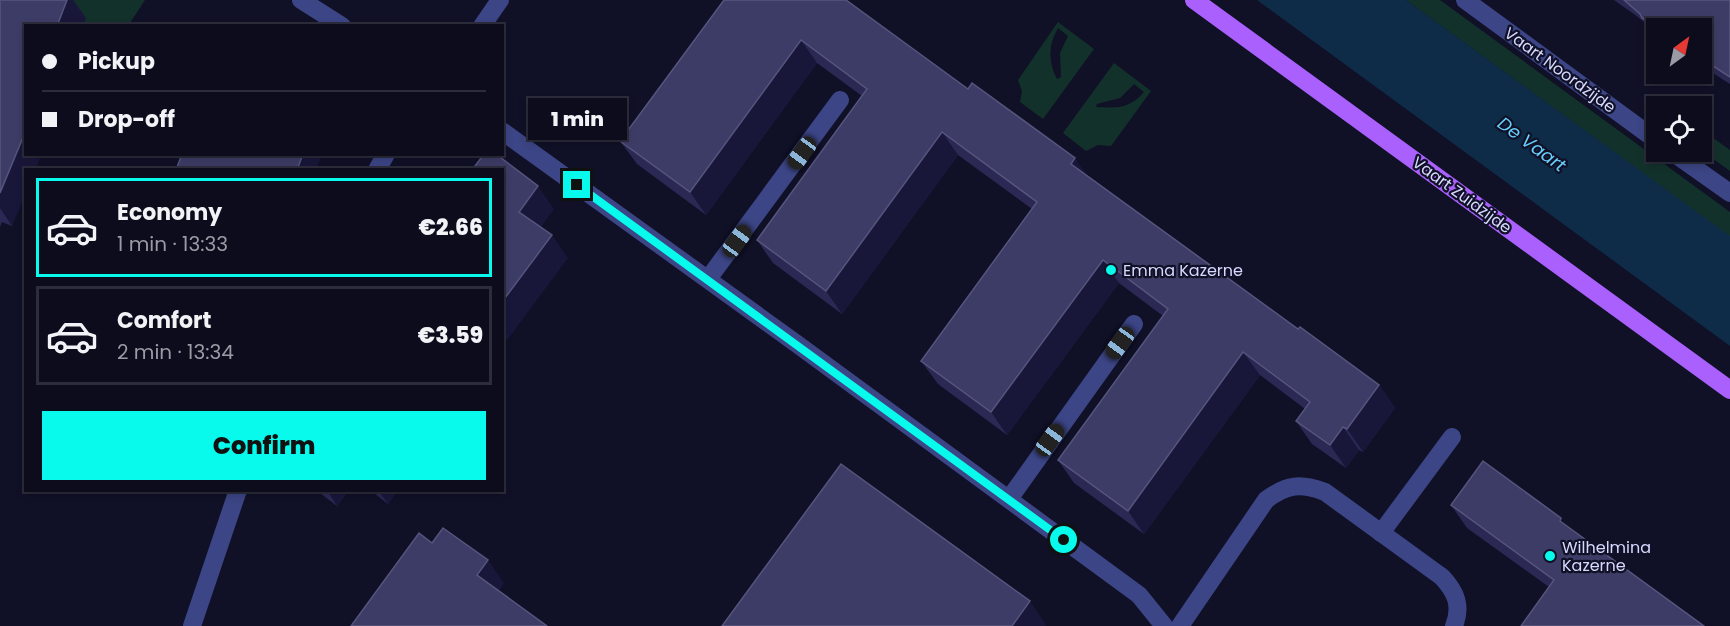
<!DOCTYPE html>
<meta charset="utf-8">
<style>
:root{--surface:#0c0c1d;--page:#1a1a2a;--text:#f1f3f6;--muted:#9a9ba4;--line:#2c2c3b;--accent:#07faeb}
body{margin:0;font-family:Poppins,sans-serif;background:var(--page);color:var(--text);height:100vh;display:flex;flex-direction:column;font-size:22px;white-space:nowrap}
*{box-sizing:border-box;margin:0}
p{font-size:20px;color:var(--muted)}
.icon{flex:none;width:33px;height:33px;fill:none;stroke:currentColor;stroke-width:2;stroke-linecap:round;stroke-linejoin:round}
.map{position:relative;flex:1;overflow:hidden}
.panel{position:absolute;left:24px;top:168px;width:480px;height:324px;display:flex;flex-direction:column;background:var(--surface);border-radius:0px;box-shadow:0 3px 9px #0003,0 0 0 2px var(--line)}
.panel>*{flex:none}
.guide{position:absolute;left:24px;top:24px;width:480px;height:132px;border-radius:0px;box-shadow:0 3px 9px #0003,0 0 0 2px var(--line);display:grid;align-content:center;height:132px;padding:0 18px;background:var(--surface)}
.needle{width:39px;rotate:33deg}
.fabs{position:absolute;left:1646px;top:18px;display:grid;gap:12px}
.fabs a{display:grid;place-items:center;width:66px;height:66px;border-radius:0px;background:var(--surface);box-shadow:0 3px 9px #0003,0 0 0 2px var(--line);font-size:30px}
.end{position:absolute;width:27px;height:27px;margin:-14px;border:8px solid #07faeb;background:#111;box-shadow:0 0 0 3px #111}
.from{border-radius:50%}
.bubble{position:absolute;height:42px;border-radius:0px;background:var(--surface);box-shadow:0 3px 9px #0003,0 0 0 2px var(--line);font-size:20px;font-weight:800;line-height:42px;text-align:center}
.car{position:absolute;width:18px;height:36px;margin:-18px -9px;border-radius:8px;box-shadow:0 0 4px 2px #0007;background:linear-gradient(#222 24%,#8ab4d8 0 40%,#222 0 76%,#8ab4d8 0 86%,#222 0)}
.guide b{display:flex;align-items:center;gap:21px;height:57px;font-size:22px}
.guide b+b{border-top:2px solid var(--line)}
.guide i{width:15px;height:15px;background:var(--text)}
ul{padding:10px 0 0;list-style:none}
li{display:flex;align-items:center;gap:18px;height:99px;margin:0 12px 9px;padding:0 6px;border:3px solid var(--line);border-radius:0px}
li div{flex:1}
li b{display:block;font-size:22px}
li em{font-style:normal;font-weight:800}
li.selected{border-color:var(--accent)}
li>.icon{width:54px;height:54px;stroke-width:1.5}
.button{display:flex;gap:12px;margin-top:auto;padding:12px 18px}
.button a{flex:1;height:69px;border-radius:0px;background:var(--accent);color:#111;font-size:24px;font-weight:800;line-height:69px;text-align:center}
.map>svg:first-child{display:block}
</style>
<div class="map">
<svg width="1730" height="626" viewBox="0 0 1730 626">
<rect width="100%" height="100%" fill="#101027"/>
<!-- green -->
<g fill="#13312b" fill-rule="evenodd">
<path d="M 17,0 L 145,0 L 128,26 L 91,25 Z"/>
<path d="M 1406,0 L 1440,0 L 1730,212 L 1730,237 Z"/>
<path d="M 1058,22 L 1094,49 L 1043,119 L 1020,102 L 1022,91 L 1018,80 ZM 1058,28 L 1068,36 L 1060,53 L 1061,77 L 1057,79 C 1048,62 1048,45 1058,28 Z"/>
<path d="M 1114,63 L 1151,91 L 1111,146 L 1098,145 L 1086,151 L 1063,133 ZM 1134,84 L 1144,92 C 1129,109 1118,108 1096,107 L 1097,104 L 1120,98 Z"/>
<path d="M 1712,137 L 1730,150 L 1730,171 L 1702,151 Z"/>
</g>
<!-- water -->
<path fill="#0e2c48" d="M 1257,0 L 1406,0 L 1730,236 L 1730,346 Z"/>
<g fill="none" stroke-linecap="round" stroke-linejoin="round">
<!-- minor -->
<g stroke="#3c4585" stroke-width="18">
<path d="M 301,0 L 342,26"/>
<path d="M 1465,0 L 1656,140"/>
<path d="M 482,26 L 500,0"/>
<path d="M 502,131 L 797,344 L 1139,595 L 1164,626"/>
<path d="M 1672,152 L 1730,193"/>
<path d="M 377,170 L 386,154"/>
<path d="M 708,279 L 840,100"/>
<path d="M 1009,499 L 1134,324"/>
<path d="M 1381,533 L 1452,437"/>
<path d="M 192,626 L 238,490"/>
<path d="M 1180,626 L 1266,500 C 1287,484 1301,483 1325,492 L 1442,577 C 1456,592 1462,606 1454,626"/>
</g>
<!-- major -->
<path stroke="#a960fc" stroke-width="18" d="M 1194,0 L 1730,390"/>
</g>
<!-- wall -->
<g fill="#2b2954">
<path d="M 0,0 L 86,18 L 83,26 L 26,26 L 41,154 L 35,170 L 26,170 L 12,226 L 2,222 L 0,227 Z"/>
<path d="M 724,0 L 1087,176 L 1298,329 L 1379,385 L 1395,408 L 1363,452 L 1359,450 L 1346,468 L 1312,444 L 1296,421 L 1305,409 L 1260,375 L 1144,534 L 1074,483 L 1058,460 L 1163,316 L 1119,283 L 1007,435 L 938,384 L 921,361 L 1032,209 L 958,155 L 842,314 L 773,263 L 757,240 L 862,96 L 817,63 L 706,215 L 637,164 L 620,141 Z"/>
<path d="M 1614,0 L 1730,0 L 1730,84 L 1705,68 L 1701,68 L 1701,28 L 1656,28 L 1656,34 L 1651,32 L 1646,24 L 1638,17 Z"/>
<path d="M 316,490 L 349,490 L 337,506 Z"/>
<path d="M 370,490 L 398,490 L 388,504 Z"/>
<path d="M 1451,505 L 1567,526 L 1704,626 L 1549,587 L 1467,528 Z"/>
</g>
<!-- shaded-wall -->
<g fill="#18173a">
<path d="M 67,0 L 73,0 L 86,18 L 83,26 L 57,26 Z"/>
<path d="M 801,40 L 817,63 L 706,215 L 690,192 Z"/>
<path d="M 26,130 L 26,154 L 41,154 L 35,170 L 26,170 L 26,193 L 12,226 L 0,208 L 0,193 Z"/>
<path d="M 942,132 L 958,155 L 842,314 L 826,291 Z"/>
<path d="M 301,154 L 322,154 L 316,170 L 297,170 Z"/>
<path d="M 1075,158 L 1091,181 L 1071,164 Z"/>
<path d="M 538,186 L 554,209 L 535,235 L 519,212 Z"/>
<path d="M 552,235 L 568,258 L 502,347 L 502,302 Z"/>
<path d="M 1103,260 L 1119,283 L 1007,435 L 991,412 Z"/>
<path d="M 1243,352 L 1260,375 L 1144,534 L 1128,511 Z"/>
<path d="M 1379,385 L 1395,408 L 1363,452 L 1347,429 Z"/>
<path d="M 1343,427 L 1359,450 L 1346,468 L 1330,445 Z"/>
<path d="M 327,490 L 349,490 L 337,506 Z"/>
<path d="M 378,490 L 398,490 L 388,504 Z"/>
<path d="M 488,560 L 504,583 L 494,598 L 477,575 Z"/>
<path d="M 1030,601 L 1046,625 L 1045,626 L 1012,626 Z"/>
</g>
<!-- building -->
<g fill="#3d3c66" stroke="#56557e" stroke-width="1.5">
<path d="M 0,0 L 67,0 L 57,26 L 26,26 L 26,130 L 0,193 Z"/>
<path d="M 724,0 L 846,0 L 968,89 L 972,83 L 1075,158 L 1071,164 L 1298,329 L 1300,327 L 1379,385 L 1347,429 L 1343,427 L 1330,445 L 1296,421 L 1310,402 L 1243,352 L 1128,511 L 1058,460 L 1168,309 L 1103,260 L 991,412 L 921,361 L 1037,202 L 942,132 L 826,291 L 757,240 L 867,89 L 801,40 L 690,192 L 620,141 Z"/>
<path d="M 1624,0 L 1730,0 L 1730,77 L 1701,58 L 1701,28 L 1659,28 L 1642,18 L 1640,14 Z"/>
<path d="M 182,154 L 303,154 L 297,170 L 176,170 Z"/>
<path d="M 484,154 L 496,154 L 538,186 L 519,212 L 552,235 L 502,302 L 502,170 L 472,170 Z"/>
<path d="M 1483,461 L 1561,518 L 1560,521 L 1704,626 L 1521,626 L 1554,580 L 1451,505 Z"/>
<path d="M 841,464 L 1030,601 L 1012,626 L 722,626 Z"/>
<path d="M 443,528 L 488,560 L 477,575 L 547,626 L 351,626 L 419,533 L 432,543 Z"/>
</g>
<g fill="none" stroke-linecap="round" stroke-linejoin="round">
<!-- route -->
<path stroke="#07faeb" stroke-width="8" d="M 577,185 L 1064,540"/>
</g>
<!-- markers -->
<g fill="#07faeb" stroke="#101027" stroke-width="2">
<circle cx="1111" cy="270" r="6"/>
<circle cx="1550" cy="556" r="6"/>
</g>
<g text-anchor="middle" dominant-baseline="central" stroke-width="4.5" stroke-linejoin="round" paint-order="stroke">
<!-- street labels -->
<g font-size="16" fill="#d7d9fe" stroke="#101027">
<text transform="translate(1560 70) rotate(36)">Vaart Noordzijde</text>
<text transform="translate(1462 195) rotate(36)">Vaart Zuidzijde</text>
</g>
<!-- poi labels -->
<g font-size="16" fill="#d7d9fe" stroke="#101027" text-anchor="start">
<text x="1123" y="270">Emma Kazerne</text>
<text x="1562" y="547">Wilhelmina<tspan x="1562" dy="18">Kazerne</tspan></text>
</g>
<!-- water labels -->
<g font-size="18" font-style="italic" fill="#67cffc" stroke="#101027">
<text transform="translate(1532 144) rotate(36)">De Vaart</text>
</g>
</g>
</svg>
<div class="fabs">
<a><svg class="needle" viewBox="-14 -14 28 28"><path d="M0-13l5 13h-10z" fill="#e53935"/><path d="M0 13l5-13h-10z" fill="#9a9ba4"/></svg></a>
<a><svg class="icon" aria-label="locate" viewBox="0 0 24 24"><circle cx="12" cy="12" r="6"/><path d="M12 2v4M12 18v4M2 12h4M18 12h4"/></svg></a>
</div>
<i class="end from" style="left:1064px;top:540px"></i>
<i class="end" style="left:577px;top:185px"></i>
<div class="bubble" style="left:528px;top:98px;width:99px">1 min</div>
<i class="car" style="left:802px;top:153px;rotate:216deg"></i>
<i class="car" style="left:737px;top:241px;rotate:36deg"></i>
<i class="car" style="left:1120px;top:343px;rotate:216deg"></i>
<i class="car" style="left:1050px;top:440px;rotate:36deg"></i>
<div class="guide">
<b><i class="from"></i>Pickup</b>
<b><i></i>Drop-off</b>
</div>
<section class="panel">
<ul>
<li class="selected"><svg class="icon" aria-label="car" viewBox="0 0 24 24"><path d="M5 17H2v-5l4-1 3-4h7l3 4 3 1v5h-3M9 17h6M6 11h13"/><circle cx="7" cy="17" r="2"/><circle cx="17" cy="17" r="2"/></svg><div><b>Economy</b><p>1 min · 13:33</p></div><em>€2.66</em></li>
<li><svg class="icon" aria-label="car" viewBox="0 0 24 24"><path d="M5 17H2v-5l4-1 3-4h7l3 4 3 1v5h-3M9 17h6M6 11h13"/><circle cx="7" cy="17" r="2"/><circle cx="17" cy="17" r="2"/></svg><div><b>Comfort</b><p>2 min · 13:34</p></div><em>€3.59</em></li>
</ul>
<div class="button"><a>Confirm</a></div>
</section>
</div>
